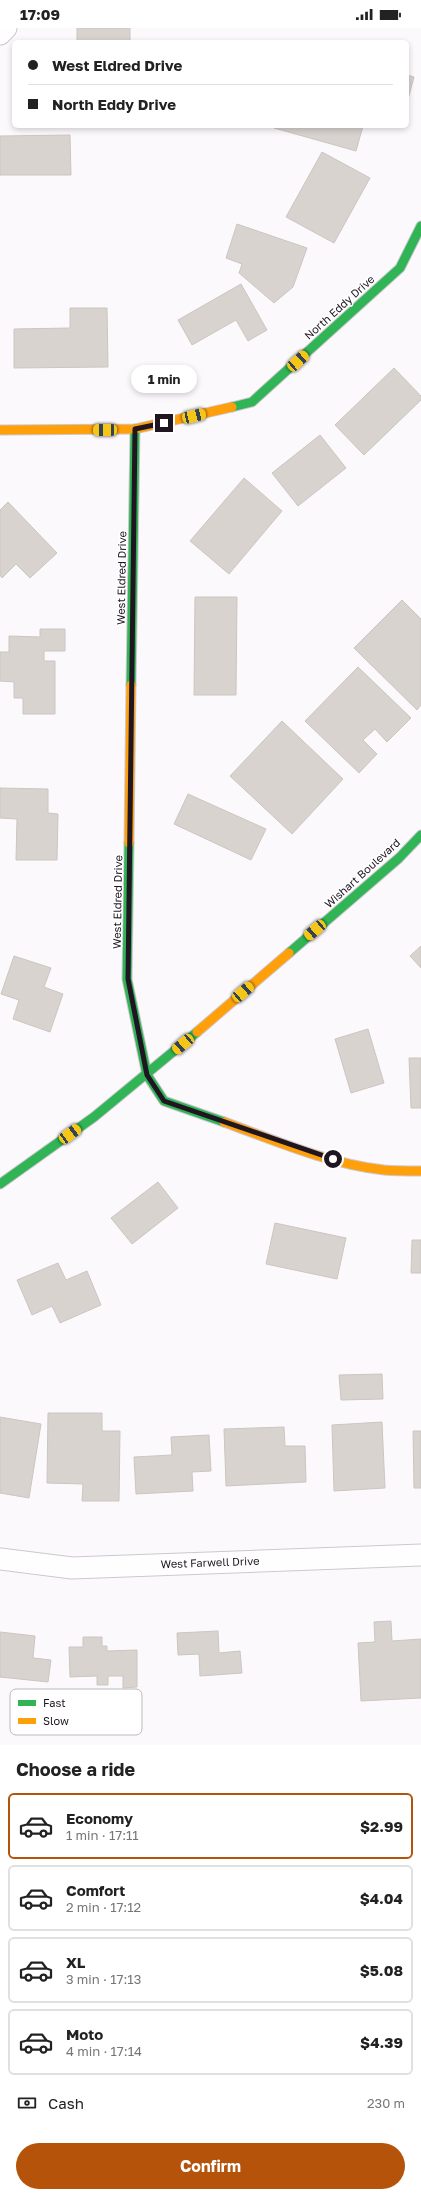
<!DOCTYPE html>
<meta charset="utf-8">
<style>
:root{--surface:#fff;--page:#f6f6f6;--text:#222;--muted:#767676;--line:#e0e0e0;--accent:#b45309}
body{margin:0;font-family:"Golos Text",sans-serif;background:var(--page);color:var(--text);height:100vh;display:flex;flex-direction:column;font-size:15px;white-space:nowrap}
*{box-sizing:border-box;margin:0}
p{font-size:13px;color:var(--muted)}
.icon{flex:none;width:22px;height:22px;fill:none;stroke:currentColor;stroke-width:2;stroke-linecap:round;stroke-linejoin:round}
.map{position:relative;height:1717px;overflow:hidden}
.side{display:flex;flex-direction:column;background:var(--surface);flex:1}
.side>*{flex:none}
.banner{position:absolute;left:12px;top:12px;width:397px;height:88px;border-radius:6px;box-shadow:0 2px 6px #0003;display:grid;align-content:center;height:88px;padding:0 16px;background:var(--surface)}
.end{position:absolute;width:18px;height:18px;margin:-9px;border:5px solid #1f1621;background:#fff;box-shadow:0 0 0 2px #fff}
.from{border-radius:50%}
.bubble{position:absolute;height:28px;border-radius:14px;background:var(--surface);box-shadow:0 2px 6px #0003;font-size:13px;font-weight:700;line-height:28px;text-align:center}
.car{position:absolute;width:12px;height:24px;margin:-12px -6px;border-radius:5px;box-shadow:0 0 3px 1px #0007;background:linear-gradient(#f5c518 24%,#345 0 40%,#f5c518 0 76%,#345 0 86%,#f5c518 0)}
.banner b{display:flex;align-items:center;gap:14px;height:38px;font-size:15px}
.banner b+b{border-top:1px solid var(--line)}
.banner i{width:10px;height:10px;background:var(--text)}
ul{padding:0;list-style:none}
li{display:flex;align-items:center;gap:12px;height:66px;margin:0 8px 6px;padding:0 8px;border:2px solid var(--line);border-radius:6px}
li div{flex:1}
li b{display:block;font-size:15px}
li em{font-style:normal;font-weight:700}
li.on{border-color:var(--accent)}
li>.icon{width:36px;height:36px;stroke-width:1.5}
h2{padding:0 16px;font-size:18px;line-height:48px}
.pay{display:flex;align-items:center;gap:10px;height:44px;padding:0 16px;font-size:15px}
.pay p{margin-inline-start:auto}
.primary-button{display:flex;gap:8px;margin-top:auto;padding:8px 16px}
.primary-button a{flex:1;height:46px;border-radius:24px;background:var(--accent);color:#fff;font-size:16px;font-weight:700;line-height:46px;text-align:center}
.status{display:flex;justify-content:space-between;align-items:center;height:28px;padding:0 20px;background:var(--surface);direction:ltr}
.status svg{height:11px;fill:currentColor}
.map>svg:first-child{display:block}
</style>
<div class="status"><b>17:09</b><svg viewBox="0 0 49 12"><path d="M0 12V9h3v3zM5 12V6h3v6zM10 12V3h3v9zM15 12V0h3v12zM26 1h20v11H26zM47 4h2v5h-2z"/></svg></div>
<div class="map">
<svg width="421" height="1717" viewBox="0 0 421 1717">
<rect width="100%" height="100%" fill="#fcf9fd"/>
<!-- building -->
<g fill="#d8d3cf" stroke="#ccc6c2">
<path d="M 77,0 L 130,0 L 130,14 L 77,13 Z"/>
<path d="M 407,47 L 414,49 L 407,75 Z"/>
<path d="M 274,98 L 363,98 L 356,123 L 274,100 Z"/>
<path d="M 70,107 L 71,147 L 0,147 L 0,108 Z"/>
<path d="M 322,124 L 370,150 L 334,215 L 286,189 Z"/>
<path d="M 237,196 L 307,220 L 293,259 L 274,275 L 239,245 L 242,236 L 226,230 Z"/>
<path d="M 241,256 L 267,302 L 248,313 L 236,292 L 192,317 L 178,292 Z"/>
<path d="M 70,280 L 107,280 L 108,339 L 14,340 L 14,301 L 70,300 Z"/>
<path d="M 394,340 L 421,368 L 421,372 L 364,427 L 335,397 Z"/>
<path d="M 320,407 L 346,440 L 298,478 L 272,445 Z"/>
<path d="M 244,450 L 282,483 L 229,546 L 190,513 Z"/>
<path d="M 8,474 L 57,525 L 30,550 L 16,536 L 2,550 L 0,547 L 0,482 Z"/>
<path d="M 195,569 L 237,569 L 236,667 L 194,667 Z"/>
<path d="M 402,572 L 421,591 L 421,677 L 417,682 L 354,620 Z"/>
<path d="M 40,601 L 65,601 L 65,623 L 44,623 L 44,633 L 55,633 L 55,686 L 23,686 L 23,670 L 14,670 L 14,654 L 0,653 L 0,624 L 9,624 L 9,608 L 40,609 Z"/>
<path d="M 358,639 L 411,690 L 387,714 L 375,701 L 363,712 L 377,726 L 359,745 L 305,693 Z"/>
<path d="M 282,693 L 343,751 L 292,806 L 230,748 Z"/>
<path d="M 0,760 L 48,761 L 48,785 L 58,786 L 57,832 L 16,832 L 17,791 L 0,790 Z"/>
<path d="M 188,766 L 266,801 L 251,832 L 174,796 Z"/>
<path d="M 421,918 L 421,940 L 410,928 Z"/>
<path d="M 14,928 L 51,940 L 44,959 L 63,966 L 50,1004 L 13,991 L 19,972 L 1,966 Z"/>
<path d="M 368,1001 L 384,1055 L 351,1065 L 335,1011 Z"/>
<path d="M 409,1030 L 421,1030 L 421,1080 L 411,1080 Z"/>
<path d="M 158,1154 L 178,1180 L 132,1216 L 111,1190 Z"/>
<path d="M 275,1195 L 346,1210 L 337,1251 L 266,1236 Z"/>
<path d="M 412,1212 L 421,1212 L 421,1245 L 411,1245 Z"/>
<path d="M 58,1235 L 66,1252 L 87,1243 L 101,1277 L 60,1295 L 52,1278 L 32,1287 L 17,1252 Z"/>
<path d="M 382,1346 L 383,1371 L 341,1372 L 339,1347 Z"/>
<path d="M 48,1385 L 102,1385 L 102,1403 L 120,1403 L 119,1473 L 82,1473 L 83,1456 L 47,1455 Z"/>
<path d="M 0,1389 L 41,1396 L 29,1470 L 0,1465 Z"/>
<path d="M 382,1394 L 385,1460 L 334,1463 L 332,1397 Z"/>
<path d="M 284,1399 L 285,1418 L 305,1418 L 306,1454 L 226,1458 L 224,1401 Z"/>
<path d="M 413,1403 L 421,1403 L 421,1460 L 414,1460 Z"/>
<path d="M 209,1407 L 211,1443 L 192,1444 L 193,1463 L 136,1466 L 134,1429 L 172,1427 L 171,1409 Z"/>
<path d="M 391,1593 L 392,1613 L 421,1611 L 421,1670 L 361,1673 L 358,1615 L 375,1614 L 374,1594 Z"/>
<path d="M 218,1603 L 219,1625 L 240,1623 L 242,1645 L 200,1648 L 199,1626 L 178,1627 L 177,1605 Z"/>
<path d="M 0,1604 L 35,1608 L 33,1630 L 51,1632 L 48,1654 L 0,1649 Z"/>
<path d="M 83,1609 L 102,1609 L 102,1618 L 107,1618 L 107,1623 L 137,1622 L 137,1659 L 123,1660 L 123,1648 L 108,1648 L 108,1657 L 97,1657 L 97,1648 L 70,1649 L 69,1619 L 83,1619 Z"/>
</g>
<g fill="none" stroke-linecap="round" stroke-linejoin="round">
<defs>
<g id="street">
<path d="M 0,6 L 6,0"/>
<path d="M 0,1531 L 72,1540 L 421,1527"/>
</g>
<g id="fast">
<path d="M 232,379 L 252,374 L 400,240 L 421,198"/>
<path d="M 131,657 L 135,401"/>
<path d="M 129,815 L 127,951 L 147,1047 L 164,1073 L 224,1094"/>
<path d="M 289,925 L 399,830 L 421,807"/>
<path d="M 0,1156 L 94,1089 L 197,1004"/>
</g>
<g id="slow">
<path d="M 0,402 L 135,401 L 232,379"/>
<path d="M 129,815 L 131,657"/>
<path d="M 197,1004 L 289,925"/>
<path d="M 224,1094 C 276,1113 329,1136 384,1142 C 396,1143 409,1143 421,1143"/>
</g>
</defs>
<!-- street casing -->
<use href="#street" stroke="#cdc8cf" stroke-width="23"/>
<!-- fast casing -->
<use href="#fast" stroke="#cdc8cf" stroke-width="11"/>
<!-- slow casing -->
<use href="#slow" stroke="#cdc8cf" stroke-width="11"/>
<!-- street -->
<use href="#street" stroke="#fffeff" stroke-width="21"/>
<!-- fast -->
<use href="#fast" stroke="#30b455" stroke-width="9"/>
<!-- slow -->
<use href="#slow" stroke="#ff9f0a" stroke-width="9"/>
</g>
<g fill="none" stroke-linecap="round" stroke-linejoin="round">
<!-- route -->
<path stroke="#1f1621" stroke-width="5" d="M 164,395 L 135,401 L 128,951 L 147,1047 L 164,1073 L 333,1131"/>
</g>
<g text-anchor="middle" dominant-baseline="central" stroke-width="3" stroke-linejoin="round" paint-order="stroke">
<!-- street labels -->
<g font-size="11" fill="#1f1621" stroke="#fff">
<text transform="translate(339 279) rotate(-42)">North Eddy Drive</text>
<text transform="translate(121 550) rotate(-89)">West Eldred Drive</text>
<text transform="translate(362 845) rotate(-42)">Wishart Boulevard</text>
<text transform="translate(117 874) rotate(-89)">West Eldred Drive</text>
<text transform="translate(210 1534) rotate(-2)">West Farwell Drive</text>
</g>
</g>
<!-- legend -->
<rect x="10" y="1661" width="132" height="46" rx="6" fill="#fff" stroke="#bcb9bc" stroke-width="1"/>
<rect x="18" y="1672" width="18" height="6" fill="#30b455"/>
<rect x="18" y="1690" width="18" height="6" fill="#ff9f0a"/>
<g font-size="11" fill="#1f1621">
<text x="43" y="1679">Fast</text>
<text x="43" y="1697">Slow</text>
</g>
</svg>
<i class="end from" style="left:333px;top:1131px"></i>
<i class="end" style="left:164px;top:395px"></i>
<div class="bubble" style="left:131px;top:337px;width:66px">1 min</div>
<i class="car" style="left:298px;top:333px;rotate:48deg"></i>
<i class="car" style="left:194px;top:388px;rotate:77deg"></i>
<i class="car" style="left:105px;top:402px;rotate:270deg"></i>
<i class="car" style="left:315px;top:902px;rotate:229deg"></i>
<i class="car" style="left:243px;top:964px;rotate:49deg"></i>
<i class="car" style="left:183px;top:1016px;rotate:229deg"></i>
<i class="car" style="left:70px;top:1106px;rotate:54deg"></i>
<div class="banner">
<b><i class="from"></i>West Eldred Drive</b>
<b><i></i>North Eddy Drive</b>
</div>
</div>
<section class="side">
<h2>Choose a ride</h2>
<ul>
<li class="on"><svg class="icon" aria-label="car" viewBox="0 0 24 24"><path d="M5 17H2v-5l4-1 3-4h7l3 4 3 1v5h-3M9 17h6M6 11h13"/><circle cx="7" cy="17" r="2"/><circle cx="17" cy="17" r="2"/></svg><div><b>Economy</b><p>1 min · 17:11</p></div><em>$2.99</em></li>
<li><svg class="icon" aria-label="car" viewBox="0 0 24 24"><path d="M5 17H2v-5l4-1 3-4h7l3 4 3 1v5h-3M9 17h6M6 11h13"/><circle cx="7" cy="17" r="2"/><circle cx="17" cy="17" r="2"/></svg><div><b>Comfort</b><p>2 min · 17:12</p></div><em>$4.04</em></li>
<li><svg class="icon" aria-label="car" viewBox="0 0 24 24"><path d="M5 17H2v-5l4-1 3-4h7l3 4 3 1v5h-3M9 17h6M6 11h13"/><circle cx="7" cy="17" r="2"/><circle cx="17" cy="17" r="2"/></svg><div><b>XL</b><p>3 min · 17:13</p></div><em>$5.08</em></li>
<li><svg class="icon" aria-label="car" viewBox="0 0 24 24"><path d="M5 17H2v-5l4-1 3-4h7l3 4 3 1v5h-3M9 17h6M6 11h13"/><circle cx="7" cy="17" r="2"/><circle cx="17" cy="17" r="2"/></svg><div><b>Moto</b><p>4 min · 17:14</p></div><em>$4.39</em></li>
</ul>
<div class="pay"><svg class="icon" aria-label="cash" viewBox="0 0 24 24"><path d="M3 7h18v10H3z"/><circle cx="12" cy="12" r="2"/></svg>Cash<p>230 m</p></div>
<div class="primary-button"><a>Confirm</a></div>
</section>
